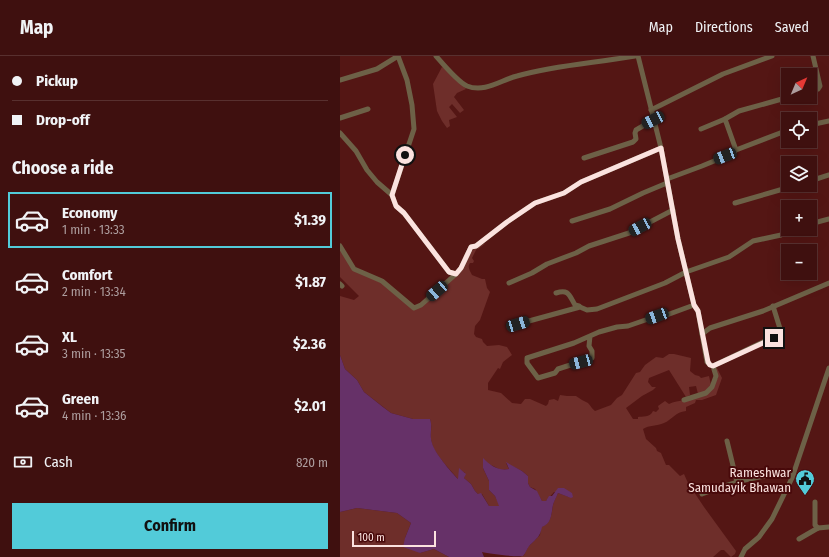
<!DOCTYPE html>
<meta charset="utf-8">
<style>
:root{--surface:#3f100f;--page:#4a1e1d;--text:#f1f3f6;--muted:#ad9d9e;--line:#58302f;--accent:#52cbd9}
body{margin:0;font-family:"Fira Sans Condensed",sans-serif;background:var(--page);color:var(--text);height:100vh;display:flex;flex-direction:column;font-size:15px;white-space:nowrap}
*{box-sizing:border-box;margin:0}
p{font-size:13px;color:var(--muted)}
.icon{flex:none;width:22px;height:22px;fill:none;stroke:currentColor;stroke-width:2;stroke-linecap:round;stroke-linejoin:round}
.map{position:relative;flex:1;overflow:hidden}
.side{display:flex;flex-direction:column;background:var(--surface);width:340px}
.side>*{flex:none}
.top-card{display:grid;align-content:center;height:88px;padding:0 12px;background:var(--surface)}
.needle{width:26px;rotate:44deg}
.fabs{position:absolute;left:441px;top:12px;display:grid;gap:8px}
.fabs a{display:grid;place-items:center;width:36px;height:36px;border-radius:0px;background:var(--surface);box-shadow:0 4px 16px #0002,0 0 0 1px var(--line);font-size:20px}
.scale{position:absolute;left:12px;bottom:10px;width:84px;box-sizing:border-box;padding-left:4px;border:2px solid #fbe2df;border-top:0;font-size:11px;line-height:14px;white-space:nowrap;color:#fbe2df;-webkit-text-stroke:3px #48090a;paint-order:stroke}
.end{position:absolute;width:18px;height:18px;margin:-9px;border:5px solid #fbe2df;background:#111;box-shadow:0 0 0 2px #111}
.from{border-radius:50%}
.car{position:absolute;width:12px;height:24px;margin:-12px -6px;border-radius:5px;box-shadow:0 0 3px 1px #0007;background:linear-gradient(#222 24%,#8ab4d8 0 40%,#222 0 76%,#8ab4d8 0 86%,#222 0)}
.top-card b{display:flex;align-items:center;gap:14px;height:38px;font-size:15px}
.top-card b+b{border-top:1px solid var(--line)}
.top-card i{width:10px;height:10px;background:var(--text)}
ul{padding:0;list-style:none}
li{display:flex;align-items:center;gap:12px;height:56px;margin:0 8px 6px;padding:0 4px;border:2px solid transparent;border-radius:0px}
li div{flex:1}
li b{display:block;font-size:15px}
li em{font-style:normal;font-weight:700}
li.on{border-color:var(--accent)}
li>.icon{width:36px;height:36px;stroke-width:1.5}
h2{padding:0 12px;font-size:18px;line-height:48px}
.pay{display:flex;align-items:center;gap:10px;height:44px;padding:0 12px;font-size:15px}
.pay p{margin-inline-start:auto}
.button{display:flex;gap:8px;margin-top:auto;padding:8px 12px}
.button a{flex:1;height:46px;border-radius:0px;background:var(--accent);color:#111;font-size:16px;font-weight:700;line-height:46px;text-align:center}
header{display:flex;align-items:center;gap:24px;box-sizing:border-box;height:56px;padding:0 20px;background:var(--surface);border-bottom:1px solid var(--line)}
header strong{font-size:19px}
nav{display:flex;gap:22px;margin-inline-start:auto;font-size:14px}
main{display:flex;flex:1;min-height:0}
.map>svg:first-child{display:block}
</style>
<header>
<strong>Map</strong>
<nav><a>Map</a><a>Directions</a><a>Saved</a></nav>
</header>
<main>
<section class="side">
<div class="top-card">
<b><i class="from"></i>Pickup</b>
<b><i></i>Drop-off</b>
</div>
<h2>Choose a ride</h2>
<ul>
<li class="on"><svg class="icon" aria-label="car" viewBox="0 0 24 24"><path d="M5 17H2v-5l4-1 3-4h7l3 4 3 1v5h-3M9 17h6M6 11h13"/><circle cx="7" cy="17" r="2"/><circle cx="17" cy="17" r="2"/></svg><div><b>Economy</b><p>1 min · 13:33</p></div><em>$1.39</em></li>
<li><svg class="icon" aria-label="car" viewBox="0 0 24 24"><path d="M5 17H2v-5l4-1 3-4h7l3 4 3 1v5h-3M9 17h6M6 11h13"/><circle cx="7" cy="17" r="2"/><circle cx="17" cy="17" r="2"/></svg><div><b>Comfort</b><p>2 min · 13:34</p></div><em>$1.87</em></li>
<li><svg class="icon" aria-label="car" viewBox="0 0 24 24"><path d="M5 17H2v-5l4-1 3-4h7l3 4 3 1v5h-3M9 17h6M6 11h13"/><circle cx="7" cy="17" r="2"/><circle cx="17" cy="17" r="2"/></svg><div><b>XL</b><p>3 min · 13:35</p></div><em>$2.36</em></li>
<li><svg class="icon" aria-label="car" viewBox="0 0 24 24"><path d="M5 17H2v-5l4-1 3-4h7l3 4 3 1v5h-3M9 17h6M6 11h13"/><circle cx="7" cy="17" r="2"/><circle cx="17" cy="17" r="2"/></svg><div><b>Green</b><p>4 min · 13:36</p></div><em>$2.01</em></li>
</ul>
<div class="pay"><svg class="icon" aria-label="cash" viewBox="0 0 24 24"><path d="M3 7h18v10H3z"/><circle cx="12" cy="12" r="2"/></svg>Cash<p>820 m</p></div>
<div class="button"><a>Confirm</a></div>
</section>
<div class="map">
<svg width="489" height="501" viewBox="0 0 489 501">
<rect width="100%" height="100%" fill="#541614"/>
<!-- green -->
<g fill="#6e2e2a">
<path d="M 102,11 L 108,14 L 126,33 L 117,37 L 114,41 L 124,54 L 120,57 L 112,48 L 109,51 L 117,61 L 109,64 L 110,70 L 107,72 L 102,65 L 97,55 L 93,28 Z"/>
<path d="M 146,187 L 138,193 L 137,192 L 132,202 L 134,205 L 133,207 L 130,207 C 127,212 130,214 132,219 L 142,223 L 145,223 L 147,232 L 150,236 L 140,264 L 135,270 L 134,278 L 136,281 L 142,283 L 143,286 L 147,290 L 159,289 L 167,291 L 172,299 L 163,306 L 160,313 L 158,312 L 148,327 L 148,334 L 161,337 L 172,347 L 181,348 L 185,343 L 190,343 L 206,350 L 208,348 L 209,344 L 214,343 L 218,345 L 220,339 L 227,340 L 236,340 C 240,343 244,345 248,347 C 251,350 252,353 255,355 L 271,349 L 277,342 L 282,339 L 296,317 L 300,316 L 305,309 L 316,301 L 323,302 L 329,298 L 334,298 L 351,302 L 350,315 L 355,319 L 359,320 L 361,322 L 369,320 L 371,329 L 366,335 L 358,338 L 356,330 L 349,331 L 350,339 L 346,341 L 329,314 L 309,322 L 308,326 L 312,331 L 316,331 L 313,334 L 302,340 L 286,352 L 293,363 L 298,363 L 298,361 C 302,360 310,362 313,355 L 316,356 L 319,353 L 318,350 L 325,345 L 329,348 C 338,343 352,346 362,339 C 368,335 373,327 378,322 L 376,310 L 382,322 L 376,339 L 362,344 L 356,344 L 355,347 L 346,351 L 346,355 C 335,356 333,363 324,367 C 317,370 309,369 303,373 L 306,383 L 316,392 L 317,395 L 321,397 L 326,409 L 329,409 L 340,420 L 344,418 L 348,427 L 364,451 L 396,495 L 395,498 L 391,501 L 384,494 L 381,494 L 373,501 L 180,501 L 184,499 L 188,491 L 200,479 L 201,471 C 212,467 211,459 213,449 C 214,445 216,441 218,437 L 229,441 L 232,437 L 214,436 L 206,445 L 202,445 L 195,433 L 190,431 L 188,427 L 188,420 L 182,415 L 166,407 L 169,413 L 161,414 L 149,408 L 143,412 L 149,425 L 149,434 L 155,440 L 160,450 L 149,450 L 142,438 L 138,438 L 135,435 L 131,428 L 124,422 L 125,417 L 119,413 L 119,424 C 112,416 94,397 92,388 C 89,378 93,372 90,363 L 73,363 L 51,357 L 24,336 L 17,324 L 5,313 L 0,299 L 0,240 L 14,244 L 19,240 L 0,221 L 0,194 L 14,214 L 44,228 L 68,247 L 73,254 L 98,237 L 133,194 L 137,191 Z"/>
<path d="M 17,452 L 57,457 L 71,467 L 65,482 L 80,497 L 94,493 L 109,501 L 0,501 L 0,456 Z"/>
</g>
<!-- water -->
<path fill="#663168" d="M 0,299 L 5,313 L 17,324 L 24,336 L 43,351 L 51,357 L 73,363 L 90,363 C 93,371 89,378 92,387 C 94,396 111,416 118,423 L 119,412 L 126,418 L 124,422 L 131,428 L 135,435 L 138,438 L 141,437 L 149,450 L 159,450 L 155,440 L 149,434 L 149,425 L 143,412 L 143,402 C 151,410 158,415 169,413 L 166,406 L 182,415 L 188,420 L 188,427 L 190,431 L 197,435 L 202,445 L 206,445 L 209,440 L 212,440 L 218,432 L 224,432 L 232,437 L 233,441 L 231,442 L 218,437 C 216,442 214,445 213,449 C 211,459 212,467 202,471 C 200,481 197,482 190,489 C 187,492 186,497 183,500 C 175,501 150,498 142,496 L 144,501 L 109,501 L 94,493 L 80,497 L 63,491 L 65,482 L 71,467 L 57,457 L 17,452 L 0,456 Z"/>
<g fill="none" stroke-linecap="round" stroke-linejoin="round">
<!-- street -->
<g stroke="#6d6147" stroke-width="5">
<path d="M 58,0 L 67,24 L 72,49 L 74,73 L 52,139 L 56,150 L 64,157 L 109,216 L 116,218 L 121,212 L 131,191 L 136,190 L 167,166 L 195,147 L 224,137 L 241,126 L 321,92"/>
<path d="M 96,0 C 103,8 118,26 127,30 C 145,37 161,24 177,20 C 216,9 256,7 295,0"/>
<path d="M 298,0 L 321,92 L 338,183 L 346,216 L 389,201 L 413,185 L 441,179 L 457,173"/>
<path d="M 0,24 L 37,13 L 58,0"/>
<path d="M 470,35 L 478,33 L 480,30 L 473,0"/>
<path d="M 311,54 L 383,18 L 432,0"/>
<path d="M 0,62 L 28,53"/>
<path d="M 385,63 L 399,55 L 449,41"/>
<path d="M 470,69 L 489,65"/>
<path d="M 0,77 L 16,95 L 27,114 L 37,126 L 52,139"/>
<path d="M 396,94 L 448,74"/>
<path d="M 244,102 L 293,86 L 296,83 L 295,77 L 296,74 L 313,64"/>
<path d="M 327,123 L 362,110 L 391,98 L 396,94 L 385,63 L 361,73"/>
<path d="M 470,125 L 489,119"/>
<path d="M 395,147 L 457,129"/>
<path d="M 232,165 L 270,153 L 303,137 L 327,127"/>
<path d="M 470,168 L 489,163"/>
<path d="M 0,190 L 14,213 L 42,225 L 74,252 L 81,249 L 116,218"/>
<path d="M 169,227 L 192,217 L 207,208 L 236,197 L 249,190 L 289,177 L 333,154"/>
<path d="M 0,228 L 2,230"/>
<path d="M 216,237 C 229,233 229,239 235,249 L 239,250"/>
<path d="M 173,271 L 178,268 L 240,251 L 247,254 L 257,253 L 325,227 L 346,216 L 354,249 L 358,255 L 367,306 L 370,309 L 373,310 L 425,285 L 442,279 L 433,250"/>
<path d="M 362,278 L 370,272 L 423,255 L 489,227"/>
<path d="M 250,280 L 249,290 L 252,295 L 252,302 L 218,313 L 215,317 L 198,322 L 187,307 L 187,302 L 234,287 L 259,276 L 277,271 L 288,270 L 317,260 L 324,260 L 354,249"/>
<path d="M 344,344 L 366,337 L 372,331 L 376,320 L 373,310"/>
<path d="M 387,385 L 397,426"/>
<path d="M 362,438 C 391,427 422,417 453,419"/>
<path d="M 475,446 L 475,469 L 478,472"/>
<path d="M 459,483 L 478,472 L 489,471"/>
<path d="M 401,501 L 405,493 L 419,481 L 432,463 L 452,422 L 489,312"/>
</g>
</g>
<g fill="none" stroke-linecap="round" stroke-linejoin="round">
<!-- route -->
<path stroke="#fbe2df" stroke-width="5" d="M 65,99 L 52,139 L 56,150 L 64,157 L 109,216 L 116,218 L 121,212 L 131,191 L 136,190 L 167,166 L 195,147 L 224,137 L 241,126 L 321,92 L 338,183 L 354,249 L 358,255 L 368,306 L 370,309 L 373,310 L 434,282"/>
</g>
<!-- icons -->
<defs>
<symbol id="civic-pin" viewBox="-11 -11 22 30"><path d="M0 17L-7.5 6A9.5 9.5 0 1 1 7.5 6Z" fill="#52cbd9" stroke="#48090a"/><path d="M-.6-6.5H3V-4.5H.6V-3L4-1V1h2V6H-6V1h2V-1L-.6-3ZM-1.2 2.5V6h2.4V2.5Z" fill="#111"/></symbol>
</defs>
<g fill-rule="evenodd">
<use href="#civic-pin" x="454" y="412" width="22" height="30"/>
</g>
<g text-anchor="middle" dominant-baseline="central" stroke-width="4" stroke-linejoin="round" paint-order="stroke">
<!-- poi labels -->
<g font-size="13" fill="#fbe2df" stroke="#48090a" text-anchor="end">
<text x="451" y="416">Rameshwar<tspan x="451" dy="15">Samudayik Bhawan</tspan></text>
</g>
</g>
</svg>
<div class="fabs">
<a><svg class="needle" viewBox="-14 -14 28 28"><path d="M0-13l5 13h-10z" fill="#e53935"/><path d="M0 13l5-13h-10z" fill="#ad9d9e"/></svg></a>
<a><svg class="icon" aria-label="locate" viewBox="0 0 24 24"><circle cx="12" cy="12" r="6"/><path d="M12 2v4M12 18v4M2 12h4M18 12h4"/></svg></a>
<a><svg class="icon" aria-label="layers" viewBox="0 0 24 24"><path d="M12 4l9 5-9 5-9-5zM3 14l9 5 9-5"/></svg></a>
<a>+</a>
<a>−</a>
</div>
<div class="scale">100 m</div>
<i class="end from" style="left:65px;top:99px"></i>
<i class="end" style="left:434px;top:282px"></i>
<i class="car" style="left:313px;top:64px;rotate:243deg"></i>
<i class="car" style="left:385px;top:100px;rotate:249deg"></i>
<i class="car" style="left:300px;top:171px;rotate:242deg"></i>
<i class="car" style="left:97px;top:235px;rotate:229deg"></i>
<i class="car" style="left:317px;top:260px;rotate:250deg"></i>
<i class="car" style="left:178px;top:268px;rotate:73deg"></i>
<i class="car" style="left:241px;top:306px;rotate:255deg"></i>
</div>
</main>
